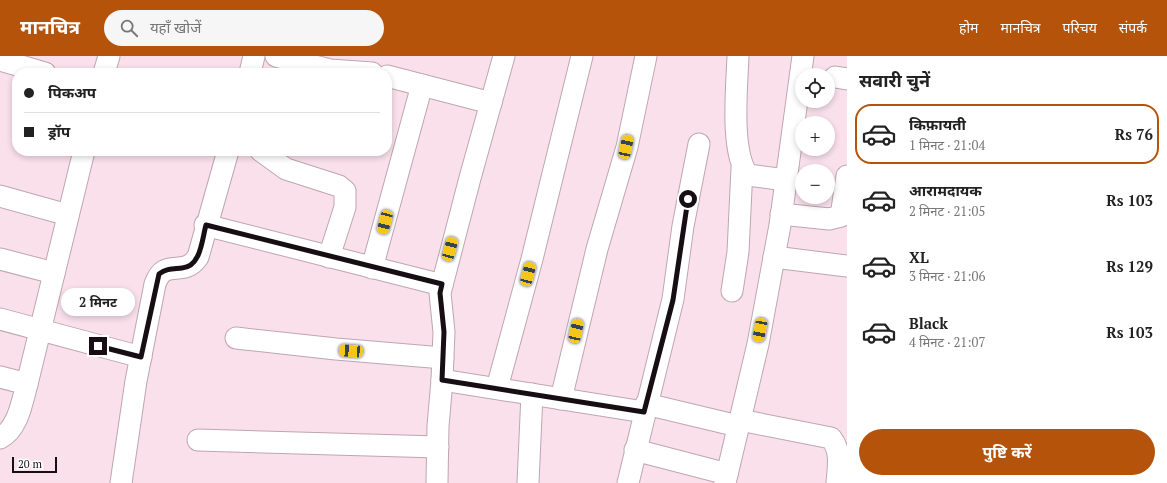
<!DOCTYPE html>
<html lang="hi">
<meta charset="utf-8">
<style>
:root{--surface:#fff;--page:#f6f6f6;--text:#222;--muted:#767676;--line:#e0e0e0;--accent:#b45309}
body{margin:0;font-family:"PT Serif","Noto Sans Devanagari",serif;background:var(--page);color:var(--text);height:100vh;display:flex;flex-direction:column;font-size:15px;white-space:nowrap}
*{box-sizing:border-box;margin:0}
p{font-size:13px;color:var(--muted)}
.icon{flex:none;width:22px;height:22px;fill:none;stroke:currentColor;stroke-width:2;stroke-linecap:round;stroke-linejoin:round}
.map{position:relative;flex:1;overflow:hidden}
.side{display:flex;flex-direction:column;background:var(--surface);width:320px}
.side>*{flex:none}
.guide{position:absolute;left:12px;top:12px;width:380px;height:88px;border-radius:16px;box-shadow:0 2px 6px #0003;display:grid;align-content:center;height:88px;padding:0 12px;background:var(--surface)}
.tools{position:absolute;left:795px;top:12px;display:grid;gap:8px}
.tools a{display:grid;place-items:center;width:40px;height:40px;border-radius:50%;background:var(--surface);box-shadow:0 2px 6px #0003;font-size:20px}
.scale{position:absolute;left:12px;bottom:10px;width:45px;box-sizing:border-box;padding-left:4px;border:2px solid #160e12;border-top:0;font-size:11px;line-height:14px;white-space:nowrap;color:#160e12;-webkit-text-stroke:3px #fff;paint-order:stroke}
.end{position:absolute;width:18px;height:18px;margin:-9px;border:5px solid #160e12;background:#fff;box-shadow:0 0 0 2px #fff}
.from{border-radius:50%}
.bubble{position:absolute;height:28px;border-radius:14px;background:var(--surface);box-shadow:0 2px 6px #0003;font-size:13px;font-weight:700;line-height:28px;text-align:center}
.car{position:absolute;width:12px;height:24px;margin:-12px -6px;border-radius:5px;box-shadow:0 0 3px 1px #0007;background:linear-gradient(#f5c518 24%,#345 0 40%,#f5c518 0 76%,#345 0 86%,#f5c518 0)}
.guide b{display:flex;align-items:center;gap:14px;height:38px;font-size:15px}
.guide b+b{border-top:1px solid var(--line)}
.guide i{width:10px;height:10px;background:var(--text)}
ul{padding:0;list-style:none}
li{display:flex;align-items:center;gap:12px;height:60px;margin:0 8px 6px;padding:0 4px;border:2px solid transparent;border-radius:16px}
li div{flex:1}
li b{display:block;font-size:15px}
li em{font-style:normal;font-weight:700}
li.on{border-color:var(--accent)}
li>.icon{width:36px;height:36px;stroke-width:1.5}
h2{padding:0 12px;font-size:18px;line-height:48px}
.button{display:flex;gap:8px;margin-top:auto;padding:8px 12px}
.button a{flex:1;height:46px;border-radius:24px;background:var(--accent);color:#fff;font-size:16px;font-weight:700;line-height:46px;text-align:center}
header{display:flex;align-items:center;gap:24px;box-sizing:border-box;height:56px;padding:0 20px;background:var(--accent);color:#fff}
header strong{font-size:19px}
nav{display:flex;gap:22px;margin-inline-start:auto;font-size:14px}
.search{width:280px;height:36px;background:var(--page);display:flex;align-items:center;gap:10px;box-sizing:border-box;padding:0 14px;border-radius:22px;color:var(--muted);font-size:15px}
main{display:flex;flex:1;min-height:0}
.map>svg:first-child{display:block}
</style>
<header>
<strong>मानचित्र</strong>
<div class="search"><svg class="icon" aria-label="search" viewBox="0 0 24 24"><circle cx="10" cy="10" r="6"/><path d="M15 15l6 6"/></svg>यहाँ खोजें</div>
<nav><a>होम</a><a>मानचित्र</a><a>परिचय</a><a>संपर्क</a></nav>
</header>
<main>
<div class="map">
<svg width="847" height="427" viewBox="0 0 847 427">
<rect width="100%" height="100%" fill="#f9e0eb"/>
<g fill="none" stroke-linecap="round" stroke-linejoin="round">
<defs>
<g id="minor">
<path d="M 276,0 L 330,14 L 372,17"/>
<path d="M 738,0 C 737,30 730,96 748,119 L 786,124"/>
<path d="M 0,4 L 45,17"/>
<path d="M 104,17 L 109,0"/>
<path d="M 250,17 L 254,0"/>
<path d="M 387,20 L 491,47"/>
<path d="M 835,21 L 847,23"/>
<path d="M 261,95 L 286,113 L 339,130 L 345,135 L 345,151 L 329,201"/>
<path d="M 0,140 L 68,159"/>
<path d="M 781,158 L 829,163 L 841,160 L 847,120"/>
<path d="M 205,169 L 442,229"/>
<path d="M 774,201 L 847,210"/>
<path d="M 0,203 L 54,217"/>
<path d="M 372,212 L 422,29"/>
<path d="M 732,235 L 738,196 L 742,112"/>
<path d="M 0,263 L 141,301"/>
<path d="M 236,282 L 336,293 L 443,302"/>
<path d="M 0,321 L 27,328"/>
<path d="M 442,324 L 644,356"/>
<path d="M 497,332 L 532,203 L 582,0"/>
<path d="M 561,343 L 597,193 L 627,91 L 646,0"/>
<path d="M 646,348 L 738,370"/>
<path d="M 740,364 L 831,382 C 842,396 838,411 837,427"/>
<path d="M 0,382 C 18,373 22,346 27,328 L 84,95"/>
<path d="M 198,384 L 438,391"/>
<path d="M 635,394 L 727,418"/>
<path d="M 121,427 L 136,325 L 155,228 C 165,200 183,223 198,201 L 228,95"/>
<path d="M 437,427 L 438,370 L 442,324 L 444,276 L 440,237 L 470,122 L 504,0"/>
<path d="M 528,427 L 532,338"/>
<path d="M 628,427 L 673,243 L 683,170 L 699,88"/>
<path d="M 725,427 L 758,288 L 780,169 L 803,0"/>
</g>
</defs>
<!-- minor casing -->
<use href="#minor" stroke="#bea6b0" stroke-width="23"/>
<!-- minor -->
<use href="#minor" stroke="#fff" stroke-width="21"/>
</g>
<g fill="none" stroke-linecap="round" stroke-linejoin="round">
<!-- route -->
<path stroke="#160e12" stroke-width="5" d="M 98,290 L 141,301 L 159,218 C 167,212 173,213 182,212 C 201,211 202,183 206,169 L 442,228 L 440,237 L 444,276 L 442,324 L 644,356 L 673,244 L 688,143"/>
</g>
</svg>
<div class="tools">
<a><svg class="icon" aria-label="locate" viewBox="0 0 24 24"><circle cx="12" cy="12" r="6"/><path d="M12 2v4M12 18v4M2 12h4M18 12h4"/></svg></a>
<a>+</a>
<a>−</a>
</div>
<div class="scale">20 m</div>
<i class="end from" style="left:688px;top:143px"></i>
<i class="end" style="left:98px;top:290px"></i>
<div class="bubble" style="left:61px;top:232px;width:74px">2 मिनट</div>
<i class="car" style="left:626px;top:91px;rotate:12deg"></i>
<i class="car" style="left:385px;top:166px;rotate:195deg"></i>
<i class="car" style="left:450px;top:193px;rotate:15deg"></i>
<i class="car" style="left:528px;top:218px;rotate:15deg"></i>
<i class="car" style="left:760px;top:274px;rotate:191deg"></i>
<i class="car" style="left:576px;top:275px;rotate:13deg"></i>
<i class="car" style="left:351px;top:295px;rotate:274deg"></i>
<div class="guide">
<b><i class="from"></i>पिकअप</b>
<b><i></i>ड्रॉप</b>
</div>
</div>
<section class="side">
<h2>सवारी चुनें</h2>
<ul>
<li class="on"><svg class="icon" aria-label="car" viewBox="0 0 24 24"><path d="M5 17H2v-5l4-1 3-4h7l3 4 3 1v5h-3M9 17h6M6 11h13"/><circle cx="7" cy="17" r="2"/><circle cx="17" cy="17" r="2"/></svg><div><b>किफ़ायती</b><p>1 मिनट · 21:04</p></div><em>Rs 76</em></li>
<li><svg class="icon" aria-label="car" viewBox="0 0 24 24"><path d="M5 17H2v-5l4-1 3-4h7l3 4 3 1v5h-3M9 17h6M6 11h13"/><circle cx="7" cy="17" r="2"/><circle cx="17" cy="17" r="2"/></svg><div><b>आरामदायक</b><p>2 मिनट · 21:05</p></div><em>Rs 103</em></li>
<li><svg class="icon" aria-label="car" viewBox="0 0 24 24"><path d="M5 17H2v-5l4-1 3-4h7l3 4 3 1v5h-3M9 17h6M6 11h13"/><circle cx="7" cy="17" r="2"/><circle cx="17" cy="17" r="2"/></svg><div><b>XL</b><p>3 मिनट · 21:06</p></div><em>Rs 129</em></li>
<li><svg class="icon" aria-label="car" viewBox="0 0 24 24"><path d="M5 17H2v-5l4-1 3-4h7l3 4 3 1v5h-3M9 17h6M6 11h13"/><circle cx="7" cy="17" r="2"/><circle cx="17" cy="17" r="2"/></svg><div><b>Black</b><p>4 मिनट · 21:07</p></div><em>Rs 103</em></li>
</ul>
<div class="button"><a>पुष्टि करें</a></div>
</section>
</main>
